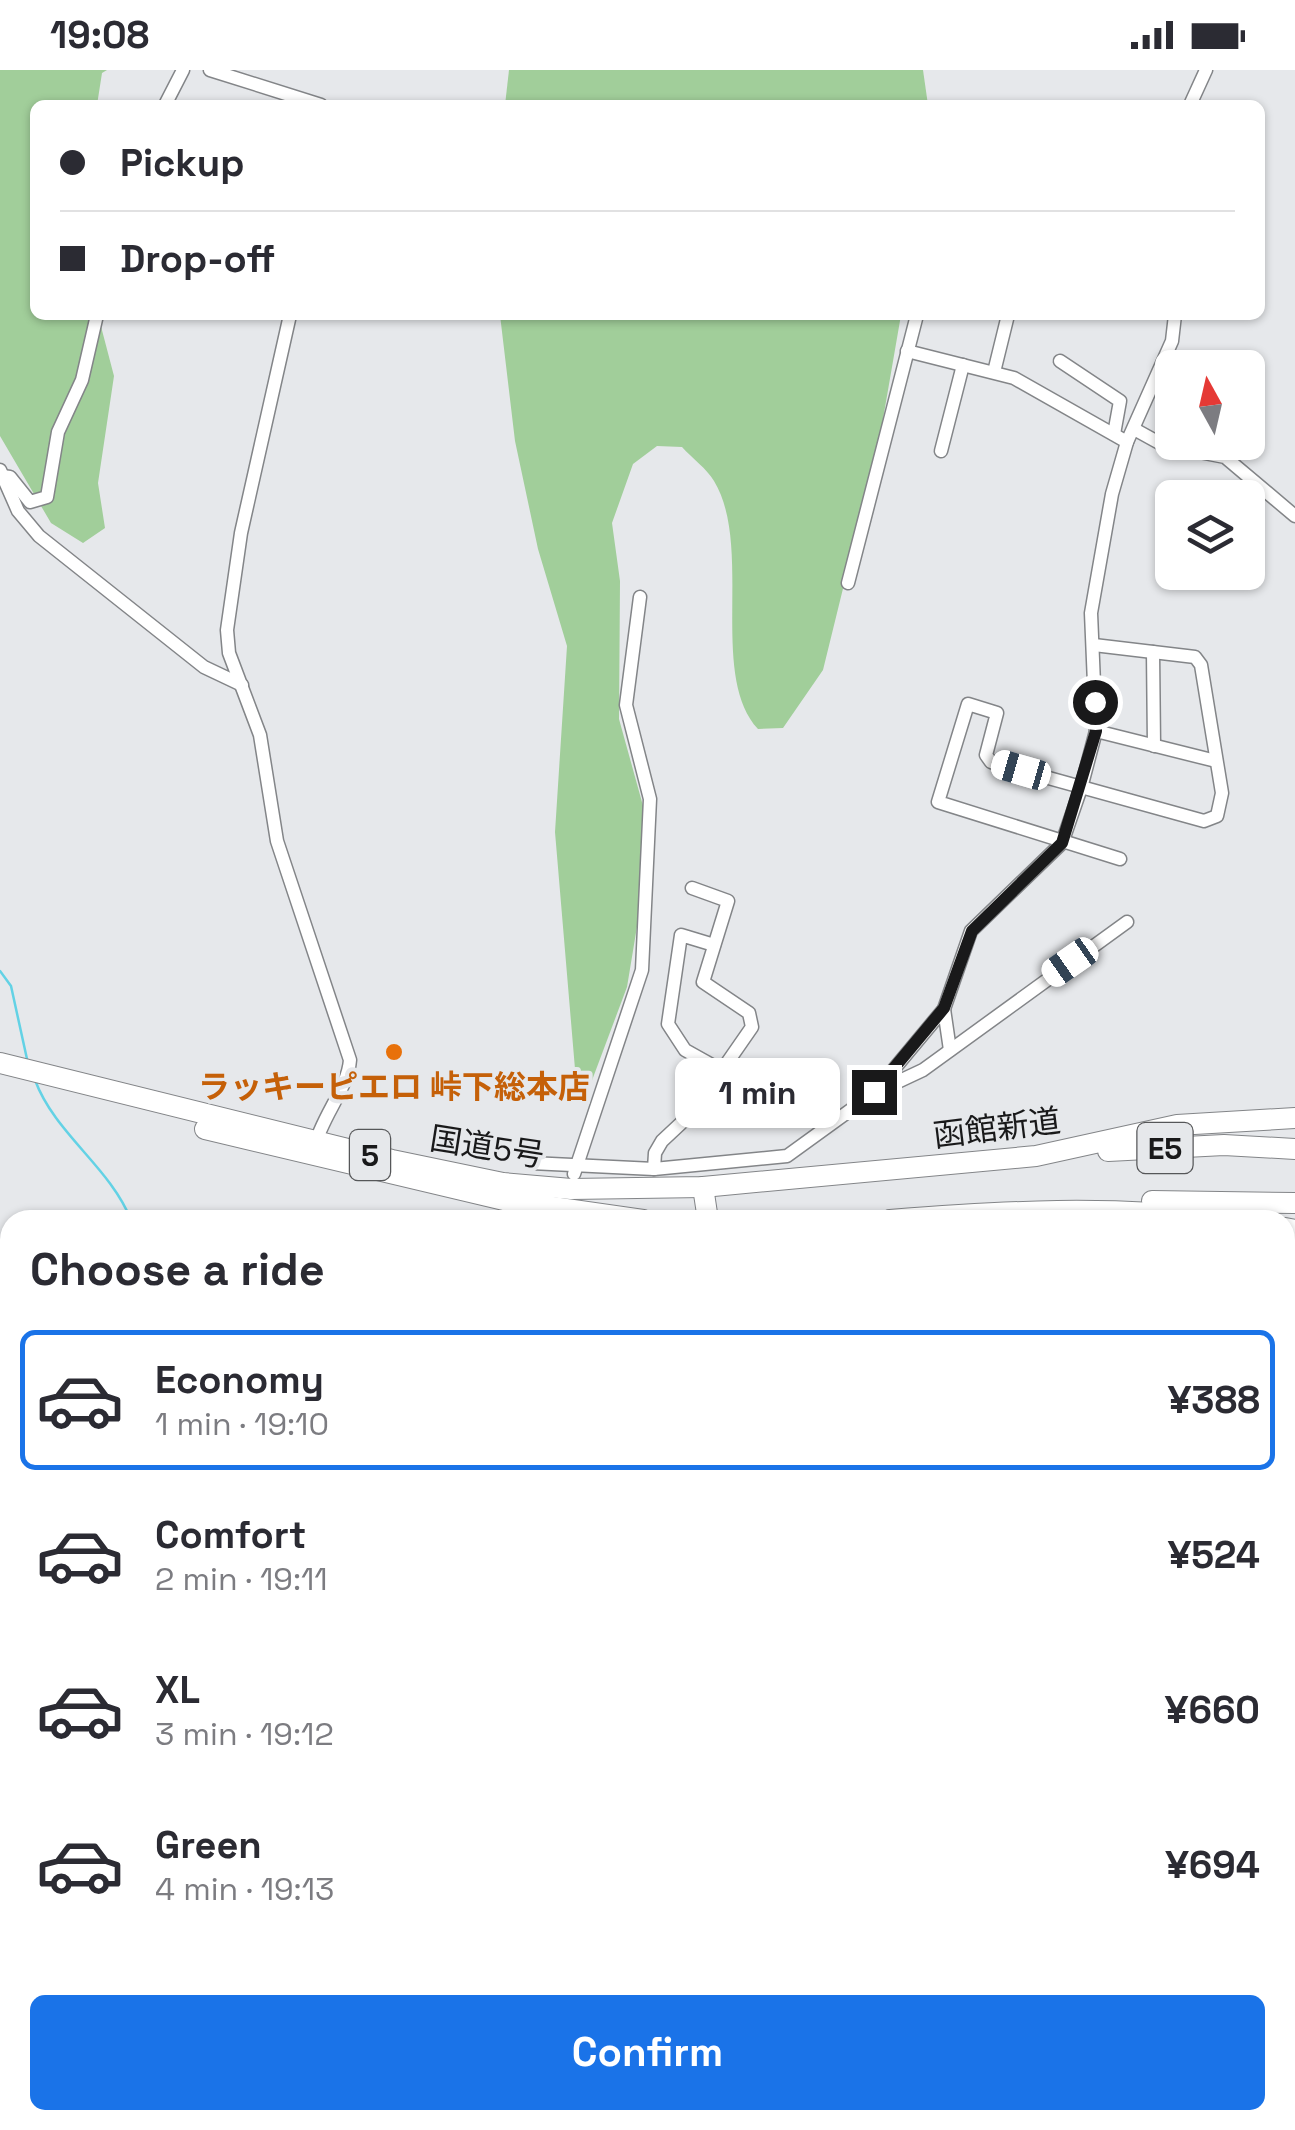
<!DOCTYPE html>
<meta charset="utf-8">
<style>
:root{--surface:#fff;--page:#f7f7f7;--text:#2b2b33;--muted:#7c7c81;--line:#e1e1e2;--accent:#1a73e8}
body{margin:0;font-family:"Space Grotesk","Noto Sans JP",sans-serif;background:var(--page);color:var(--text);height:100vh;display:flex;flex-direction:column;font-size:38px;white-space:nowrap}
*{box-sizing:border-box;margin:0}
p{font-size:32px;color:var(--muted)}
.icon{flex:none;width:55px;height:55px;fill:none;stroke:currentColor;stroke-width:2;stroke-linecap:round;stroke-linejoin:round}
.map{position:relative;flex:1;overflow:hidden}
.side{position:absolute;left:0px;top:1140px;width:1295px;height:920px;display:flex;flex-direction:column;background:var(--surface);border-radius:30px 30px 0 0;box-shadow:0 2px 8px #0004}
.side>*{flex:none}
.banner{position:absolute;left:30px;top:30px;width:1235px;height:220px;border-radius:15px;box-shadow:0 2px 8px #0004;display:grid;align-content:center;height:220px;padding:0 30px;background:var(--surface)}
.needle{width:65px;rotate:352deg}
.fabs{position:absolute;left:1155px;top:280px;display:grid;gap:20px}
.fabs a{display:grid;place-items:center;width:110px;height:110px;border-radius:15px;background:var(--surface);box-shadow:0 2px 8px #0004;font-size:50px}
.end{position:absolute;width:45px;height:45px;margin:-22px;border:12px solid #19191a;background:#fff;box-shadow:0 0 0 5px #fff}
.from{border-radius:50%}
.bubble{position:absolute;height:70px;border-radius:15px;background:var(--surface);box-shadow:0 2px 8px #0004;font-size:32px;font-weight:800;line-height:70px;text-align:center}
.car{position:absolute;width:30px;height:60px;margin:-30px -15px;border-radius:12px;box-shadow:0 0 8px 2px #0007;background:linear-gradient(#fff 24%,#345 0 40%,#fff 0 76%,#345 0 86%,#fff 0)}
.banner b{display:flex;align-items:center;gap:35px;height:95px;font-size:38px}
.banner b+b{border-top:2px solid var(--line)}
.banner i{width:25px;height:25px;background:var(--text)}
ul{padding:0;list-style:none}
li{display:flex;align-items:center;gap:30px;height:140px;margin:0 20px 15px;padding:0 10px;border:5px solid transparent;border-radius:15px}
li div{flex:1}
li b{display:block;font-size:38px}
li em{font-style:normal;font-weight:800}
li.current{border-color:var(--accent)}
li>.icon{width:90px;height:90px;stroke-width:1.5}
h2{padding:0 30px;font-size:45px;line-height:120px}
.button{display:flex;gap:20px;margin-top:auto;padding:20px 30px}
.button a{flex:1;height:115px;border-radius:15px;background:var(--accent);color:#fff;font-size:40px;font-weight:800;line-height:115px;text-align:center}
.status{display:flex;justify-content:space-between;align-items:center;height:70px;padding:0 50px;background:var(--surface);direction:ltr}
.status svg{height:28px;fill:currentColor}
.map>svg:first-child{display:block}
</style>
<div class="status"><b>19:08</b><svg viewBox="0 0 49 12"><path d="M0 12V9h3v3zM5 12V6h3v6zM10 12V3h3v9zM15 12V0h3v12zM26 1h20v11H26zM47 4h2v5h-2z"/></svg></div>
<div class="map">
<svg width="1295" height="2060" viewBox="0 0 1295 2060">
<rect width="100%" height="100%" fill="#e6e8eb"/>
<!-- green -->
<g fill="#a1ce9a">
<path d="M 0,0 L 107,0 L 102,3 L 97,35 L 35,35 L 35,245 L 98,245 L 114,306 L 98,413 L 105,458 L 83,473 L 51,453 L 0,366 Z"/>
<path d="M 509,0 L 923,0 L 928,35 L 505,35 Z"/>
<path d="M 500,245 L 901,245 L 879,372 L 823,600 L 783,658 L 758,659 C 708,605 754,477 714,411 C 707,399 692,388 682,377 L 657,376 L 633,394 L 612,453 L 620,511 L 619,649 L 645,743 L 648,790 L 627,917 L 591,1013 L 575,999 L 555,762 L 567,576 L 538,479 L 515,371 Z"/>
</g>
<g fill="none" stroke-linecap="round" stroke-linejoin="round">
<!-- stream -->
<g stroke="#63d2e5" stroke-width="2.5">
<path d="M 0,901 L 11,916 L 27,989"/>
<path d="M 35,1010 C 55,1064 110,1097 131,1150"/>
</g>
<!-- river -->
<g stroke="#63d2e5" stroke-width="15">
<path d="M 0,1527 L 10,1529"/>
<path d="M 721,2050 L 730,2060"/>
</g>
<defs>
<g id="minor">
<path d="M 210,0 L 321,35"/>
<path d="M 165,35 L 183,0"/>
<path d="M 1190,35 L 1206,0"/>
<path d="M 290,245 L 241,463 L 227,560 L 229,583 L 260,665 L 277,771 L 350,990 C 348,1018 322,1046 314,1078"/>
<path d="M 907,281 L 1014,308 L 1127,372"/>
<path d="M 1060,291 L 1120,331 L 1114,364"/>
<path d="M 994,302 L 1008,245"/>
<path d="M 1134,359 L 1163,375 L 1225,387 L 1295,446"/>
<path d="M 941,381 L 963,295"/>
<path d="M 0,400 L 18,441 L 39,466 L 204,597 L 242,615"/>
<path d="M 2,406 L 10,407 L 30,432 L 47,427 L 58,362 L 82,310 L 97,245"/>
<path d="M 848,513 L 917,245"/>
<path d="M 1094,575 L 1195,587 L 1201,595 L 1222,723 L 1217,746 L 1204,751 L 991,692 L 986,685 L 997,643 L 968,634 L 938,732 L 1120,789"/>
<path d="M 1153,582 L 1154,676"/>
<path d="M 1096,661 L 1216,691"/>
<path d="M 714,875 L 681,865 L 668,954 L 685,980 L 719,999"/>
<path d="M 944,939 L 950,980"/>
<path d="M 874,1023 L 923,1000 L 1127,852"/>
<path d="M 531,1093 L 654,1099 L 787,1086 L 874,1023 L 944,939 L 971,861 L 1062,773 L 1081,718 L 1096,661 L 1091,543 L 1112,424 L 1127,372 L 1172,271 L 1175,245"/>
<path d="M 654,1099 L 655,1083 L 662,1071 L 693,1042 L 752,957 L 749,943 L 703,912 L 728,831 L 692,818"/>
<path d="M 574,1104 L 642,900 L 650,729 L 626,635 L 640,527"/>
<path d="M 1285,1713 L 1295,1720"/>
</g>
<g id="highway">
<path d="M 0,993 L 392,1090 L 503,1113 L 571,1119 L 703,1117 L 1036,1086 L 1177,1055 L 1295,1048"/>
<path d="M 205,1059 L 504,1130 L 643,1150"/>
<path d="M 1108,1081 L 1224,1075 L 1295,1079"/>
<path d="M 703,1117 L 708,1150"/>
<path d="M 1152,1131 L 1295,1133"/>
<path d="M 890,1150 C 1004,1141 1111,1135 1225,1150"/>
<path d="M 1285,1158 L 1295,1160"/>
<path d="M 1285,1377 L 1295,1380"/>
</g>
</defs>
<!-- minor casing -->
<use href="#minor" stroke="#838588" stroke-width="15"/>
<!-- highway casing -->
<use href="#highway" stroke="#838588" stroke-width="22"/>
<!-- minor -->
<use href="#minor" stroke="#fff" stroke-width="12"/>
<!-- highway -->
<use href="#highway" stroke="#fff" stroke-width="20"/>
</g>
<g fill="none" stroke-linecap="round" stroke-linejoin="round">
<!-- route -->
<path stroke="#19191a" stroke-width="12" d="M 874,1022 L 944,938 L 972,861 L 1062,773 L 1096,661 L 1095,632"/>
</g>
<!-- markers -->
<circle fill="#e8710a" stroke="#e6e8eb" stroke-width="4" cx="394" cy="982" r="10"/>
<g text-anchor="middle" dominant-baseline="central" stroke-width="8" stroke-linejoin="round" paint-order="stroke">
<!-- shield labels -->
<g fill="#e6e8eb" stroke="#565759" stroke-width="2.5">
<rect x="1137.5" y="1053" width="55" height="50" rx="8"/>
<rect x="350" y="1060" width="40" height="50" rx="8"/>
</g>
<g font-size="30" font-weight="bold" fill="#19191a">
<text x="1165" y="1078">E5</text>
<text x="370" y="1085">5</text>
</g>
<!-- food labels -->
<g font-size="32" font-weight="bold" fill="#c56008" stroke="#e6e8eb">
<text x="394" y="1017">ラッキーピエロ 峠下総本店</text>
</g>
<!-- street labels -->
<g font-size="32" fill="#19191a" stroke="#e6e8eb">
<text transform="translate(997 1058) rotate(-7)">函館新道</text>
<text transform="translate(487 1077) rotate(9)">国道5号</text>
</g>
</g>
</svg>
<div class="fabs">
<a><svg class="needle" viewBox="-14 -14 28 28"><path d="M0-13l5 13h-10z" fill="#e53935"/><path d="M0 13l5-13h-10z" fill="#7c7c81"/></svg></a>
<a><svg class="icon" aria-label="layers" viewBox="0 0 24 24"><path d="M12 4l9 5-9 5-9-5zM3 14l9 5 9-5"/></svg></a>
</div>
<i class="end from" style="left:1095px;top:632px"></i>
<i class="end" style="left:874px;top:1022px"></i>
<div class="bubble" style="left:675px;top:988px;width:165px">1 min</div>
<i class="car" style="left:1021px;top:700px;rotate:286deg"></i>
<i class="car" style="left:1070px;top:892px;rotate:235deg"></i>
<div class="banner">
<b><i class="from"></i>Pickup</b>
<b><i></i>Drop-off</b>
</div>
<section class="side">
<h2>Choose a ride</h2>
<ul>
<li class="current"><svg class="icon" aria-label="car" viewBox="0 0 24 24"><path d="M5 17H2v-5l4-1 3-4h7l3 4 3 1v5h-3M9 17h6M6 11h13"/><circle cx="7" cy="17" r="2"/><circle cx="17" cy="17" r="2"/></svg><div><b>Economy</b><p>1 min · 19:10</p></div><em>¥388</em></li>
<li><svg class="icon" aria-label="car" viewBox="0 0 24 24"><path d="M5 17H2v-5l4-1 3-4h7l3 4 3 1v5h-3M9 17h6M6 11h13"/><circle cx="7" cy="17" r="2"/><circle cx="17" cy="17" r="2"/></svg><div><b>Comfort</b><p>2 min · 19:11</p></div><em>¥524</em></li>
<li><svg class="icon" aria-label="car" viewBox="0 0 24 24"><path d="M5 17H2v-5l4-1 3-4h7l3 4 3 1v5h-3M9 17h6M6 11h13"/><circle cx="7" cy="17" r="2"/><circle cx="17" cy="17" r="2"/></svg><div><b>XL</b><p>3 min · 19:12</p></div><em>¥660</em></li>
<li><svg class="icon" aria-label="car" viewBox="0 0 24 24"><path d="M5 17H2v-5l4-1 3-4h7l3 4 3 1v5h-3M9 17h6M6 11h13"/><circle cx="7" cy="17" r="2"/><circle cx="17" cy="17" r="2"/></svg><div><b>Green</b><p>4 min · 19:13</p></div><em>¥694</em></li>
</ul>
<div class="button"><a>Confirm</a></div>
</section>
</div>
